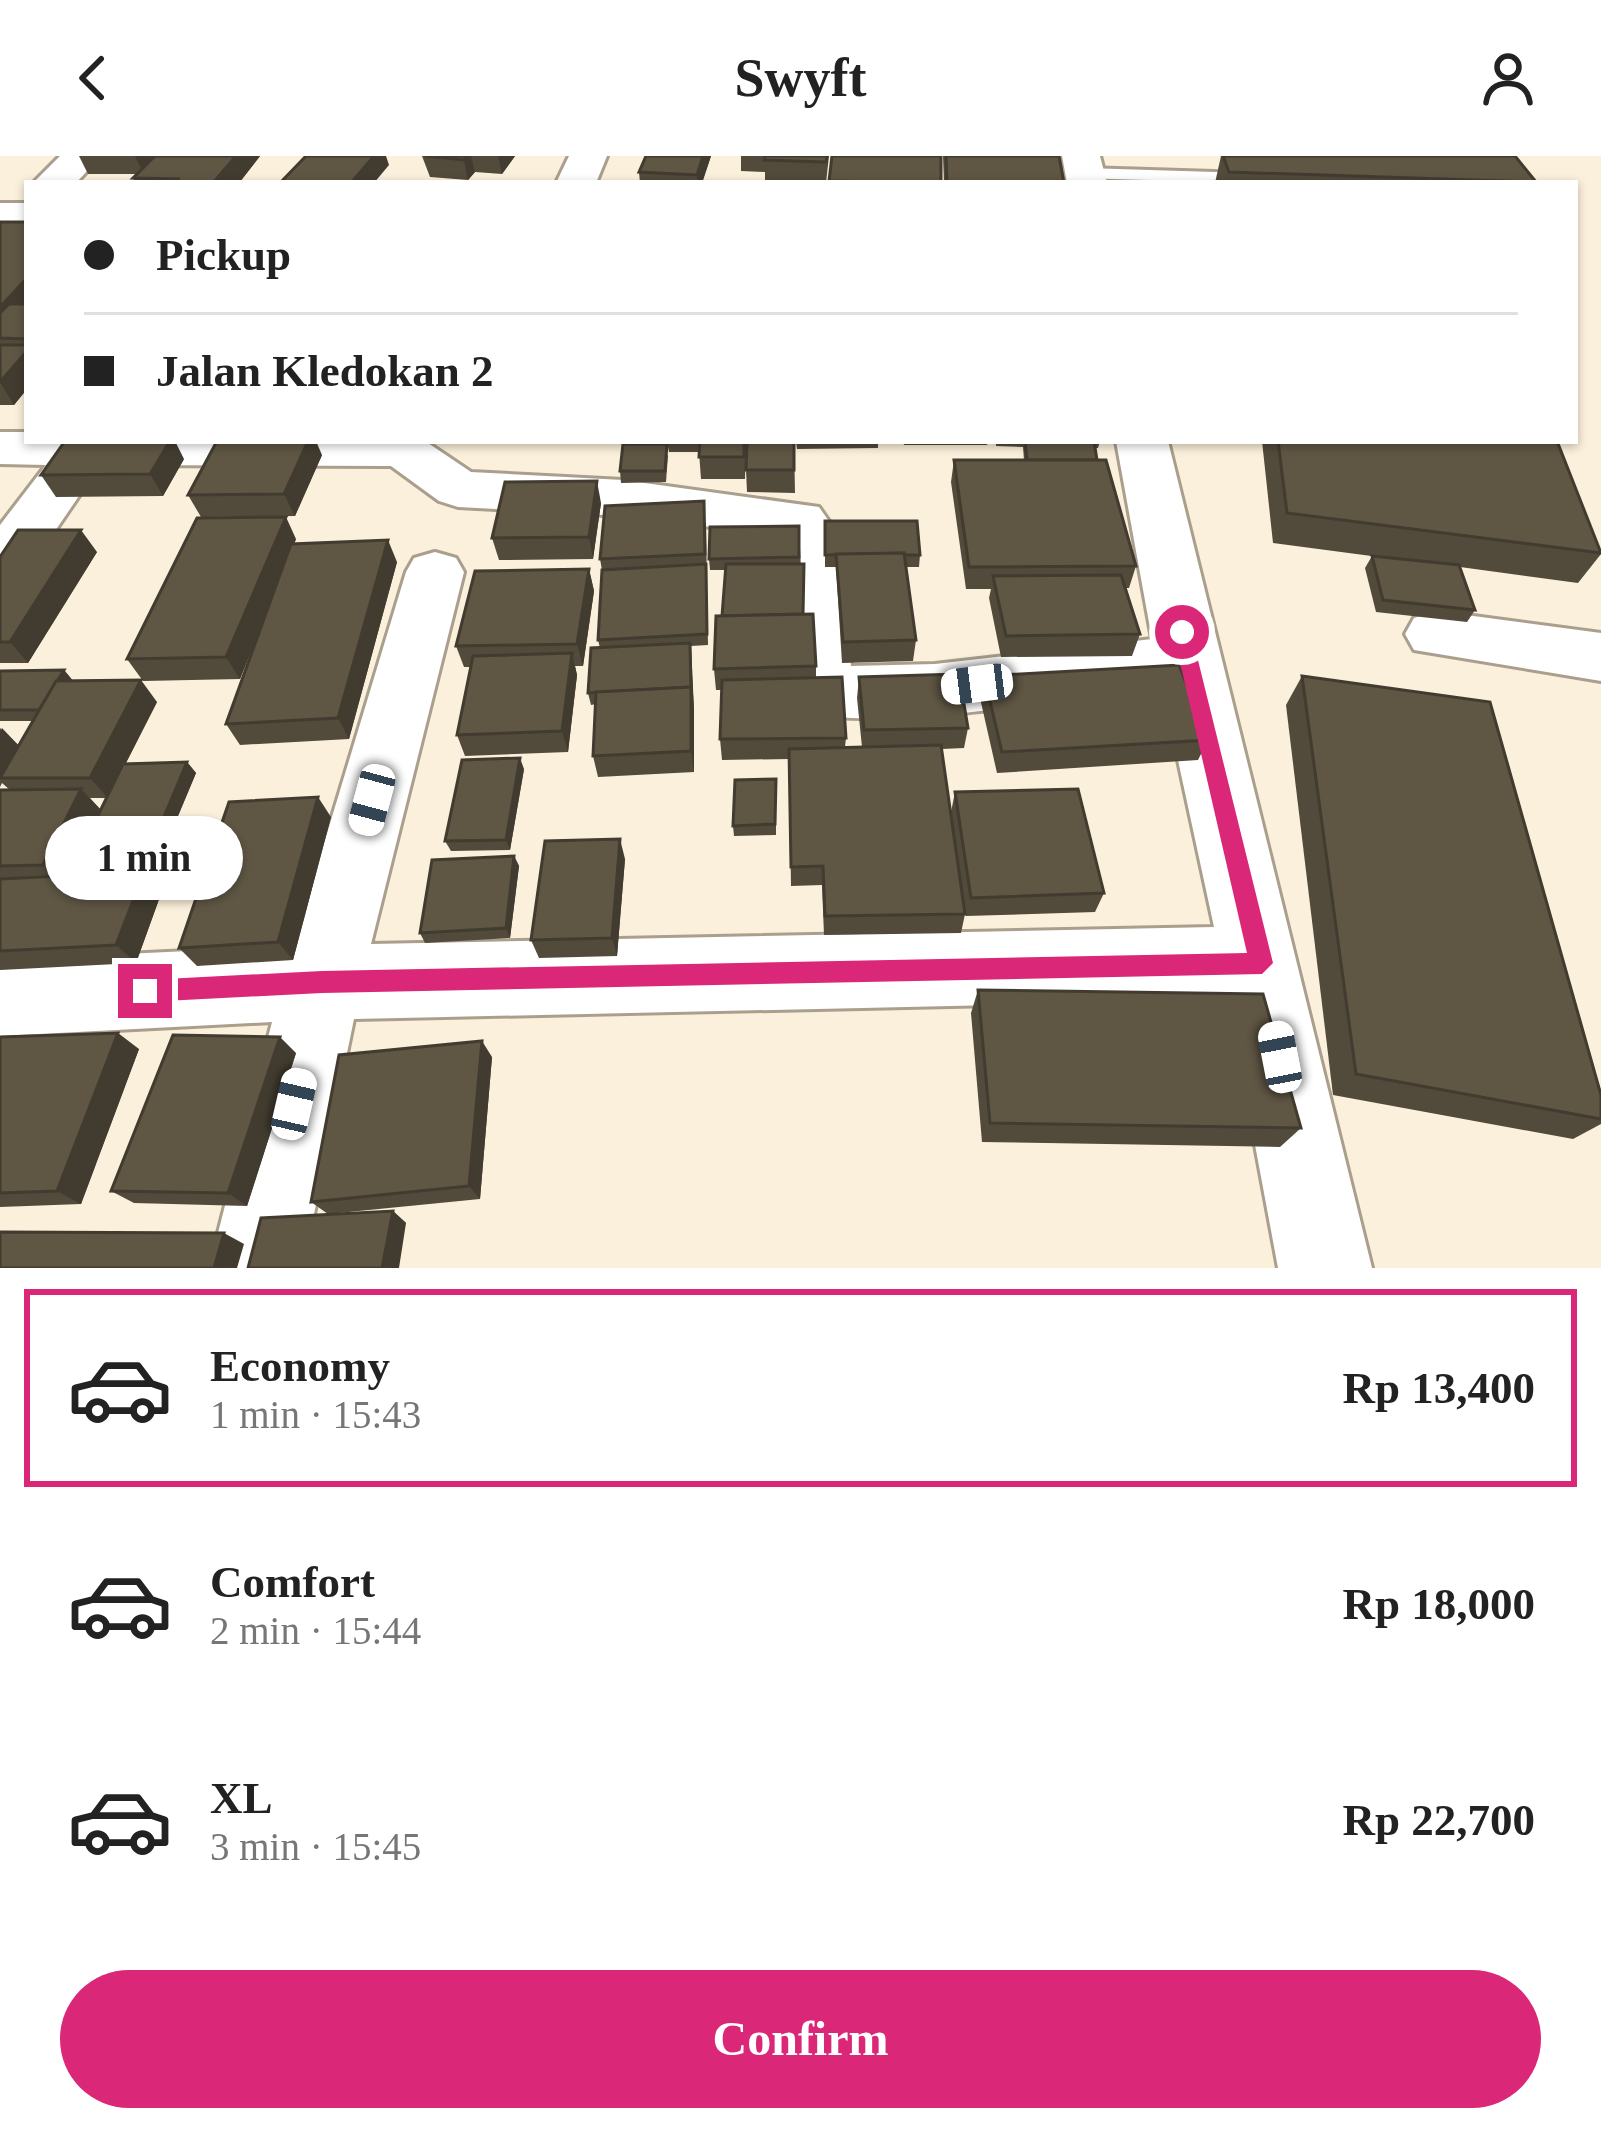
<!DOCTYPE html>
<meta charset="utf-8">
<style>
:root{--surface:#fff;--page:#f6f6f6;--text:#222;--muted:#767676;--line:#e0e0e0;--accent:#db2777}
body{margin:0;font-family:"Times New Roman",serif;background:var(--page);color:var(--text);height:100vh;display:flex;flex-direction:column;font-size:45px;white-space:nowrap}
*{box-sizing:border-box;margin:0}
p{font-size:39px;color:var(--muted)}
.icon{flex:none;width:66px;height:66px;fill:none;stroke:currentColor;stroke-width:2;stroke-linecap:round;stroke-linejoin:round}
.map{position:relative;height:1112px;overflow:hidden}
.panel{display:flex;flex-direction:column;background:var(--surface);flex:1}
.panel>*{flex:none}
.hud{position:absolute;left:24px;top:24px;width:1554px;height:264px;border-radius:0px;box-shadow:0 3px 9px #0004;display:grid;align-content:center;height:264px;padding:0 60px;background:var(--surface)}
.end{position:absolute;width:54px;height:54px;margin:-27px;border:15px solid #db2777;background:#fff;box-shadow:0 0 0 6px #fff}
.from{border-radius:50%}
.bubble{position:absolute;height:84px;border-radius:42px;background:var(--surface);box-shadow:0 3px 9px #0004;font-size:39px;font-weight:600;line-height:84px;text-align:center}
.car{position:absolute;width:36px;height:72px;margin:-36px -18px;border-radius:15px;box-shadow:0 0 9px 3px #0007;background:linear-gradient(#fff 24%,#345 0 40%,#fff 0 76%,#345 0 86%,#fff 0)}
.hud b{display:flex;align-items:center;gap:42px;height:114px;font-size:45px}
.hud b+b{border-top:3px solid var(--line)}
.hud i{width:30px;height:30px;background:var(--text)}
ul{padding:21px 0 0;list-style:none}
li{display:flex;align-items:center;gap:36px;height:198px;margin:0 24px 18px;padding:0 36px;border:6px solid transparent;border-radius:0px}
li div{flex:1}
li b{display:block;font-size:45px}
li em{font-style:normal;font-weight:600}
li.current{border-color:var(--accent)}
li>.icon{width:108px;height:108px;stroke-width:1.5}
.action{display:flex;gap:24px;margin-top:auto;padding:24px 60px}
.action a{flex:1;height:138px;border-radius:72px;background:var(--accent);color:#fff;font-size:48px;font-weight:600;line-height:138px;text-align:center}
header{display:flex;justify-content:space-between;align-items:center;height:156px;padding:0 60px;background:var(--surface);font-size:54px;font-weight:600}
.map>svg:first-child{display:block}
</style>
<header><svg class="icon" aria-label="back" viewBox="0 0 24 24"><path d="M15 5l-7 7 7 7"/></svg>Swyft<svg class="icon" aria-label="person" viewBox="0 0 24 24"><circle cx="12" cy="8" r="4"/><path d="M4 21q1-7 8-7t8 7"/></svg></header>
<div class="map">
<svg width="1601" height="1112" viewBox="0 0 1601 1112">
<rect width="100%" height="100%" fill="#fbf0db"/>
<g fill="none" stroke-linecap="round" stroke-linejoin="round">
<defs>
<path id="service" d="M 1085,12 L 1247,17 L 1258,23 L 1255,27 L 1078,22 L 1078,14 Z"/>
<g id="minor">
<path d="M 60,0 L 101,0 L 76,27 L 33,27 Z"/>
<path d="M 569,0 L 607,0 L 596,27 L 556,27 Z"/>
<path d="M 1062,0 L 1100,0 L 1107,27 L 1067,27 Z"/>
<rect x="0" y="47" width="27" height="24"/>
<path d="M 0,276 L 27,276 L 27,285 L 425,285 L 471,316 L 623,324 L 819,351 L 837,377 L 851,510 L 935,508 L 1152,483 L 1116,285 L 1168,285 L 1372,1112 L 1278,1112 L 1228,844 L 354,863 L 303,1112 L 209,1112 L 272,866 L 0,880 L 0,804 L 293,790 L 406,416 L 414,402 L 435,396 L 456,402 L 464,416 L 371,788 L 1214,771 L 1162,530 C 1072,541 879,579 798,554 L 789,536 L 781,380 L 623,360 L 458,351 L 439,345 L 391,310 L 100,309 L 21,425 L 0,431 L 0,369 L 46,309 L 0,308 Z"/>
<path d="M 1436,455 L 1601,477 L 1601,525 L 1414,494 L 1405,478 L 1414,462 Z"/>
</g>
</defs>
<!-- service casing -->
<use href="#service" stroke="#a99f8c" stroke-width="6"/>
<!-- minor casing -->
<use href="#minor" stroke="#a99f8c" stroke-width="6"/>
<!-- service -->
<use href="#service" fill="#fff" fill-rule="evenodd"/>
<!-- minor -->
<use href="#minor" fill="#fff" fill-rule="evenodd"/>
</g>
<!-- wall -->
<g fill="#524a3a">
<path d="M 79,0 L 260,0 L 239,27 L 136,27 L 133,22 L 137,18 L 88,18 Z"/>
<path d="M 422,0 L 515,0 L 502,18 L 475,16 L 468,24 L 430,21 Z"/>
<path d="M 646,0 L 711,0 L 702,27 L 640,27 L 639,16 Z"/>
<path d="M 741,0 L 829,0 L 826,27 L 765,25 L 765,16 L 741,15 Z"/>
<path d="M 943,0 L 1059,0 L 1064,27 L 944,27 Z"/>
<path d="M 1221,0 L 1515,0 L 1536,26 L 1215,27 Z"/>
<path d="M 0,66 L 27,66 L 27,233 L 14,249 L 0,249 Z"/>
<path d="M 667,285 L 746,285 L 745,323 L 701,323 L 699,296 L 669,296 Z"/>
<path d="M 794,285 L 795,337 L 747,336 L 746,314 Z"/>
<path d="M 796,285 L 878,285 L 878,292 L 797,293 Z"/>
<path d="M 903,285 L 988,285 L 987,289 L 904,289 Z"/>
<path d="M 996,285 L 1100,285 L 1098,292 L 1095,292 L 1097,304 L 1136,410 L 1129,432 L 1126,432 L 1140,478 L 1132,500 L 1001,501 L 989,442 L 991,433 L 966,433 L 951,326 L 954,304 L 1024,304 L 1023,291 L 996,290 Z"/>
<path d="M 1262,285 L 1557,285 L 1601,398 L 1578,427 L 1460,411 L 1475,454 L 1467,466 L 1376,456 L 1365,412 L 1372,400 L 1379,401 L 1273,387 Z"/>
<path d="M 322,299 L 295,360 L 201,361 L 188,339 Z"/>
<path d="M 668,299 L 666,326 L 621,327 L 620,315 Z"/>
<path d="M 184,303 L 163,340 L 56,341 L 41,319 Z"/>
<path d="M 601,347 L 593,403 L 499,404 L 492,382 Z"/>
<path d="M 825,365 L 920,399 L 919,411 L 906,411 L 916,484 L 913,505 L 842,507 L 836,411 L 825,411 Z"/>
<path d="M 706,367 L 708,489 L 691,490 L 694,553 L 694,616 L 598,621 L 593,600 L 596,548 L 591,549 L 588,537 L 600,492 L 598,484 L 602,414 L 600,403 Z"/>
<path d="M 799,370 L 803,458 L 816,510 L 816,522 L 846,582 L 845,591 L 862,591 L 857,542 L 859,521 L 968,572 L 964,592 L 942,593 L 951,656 L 955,636 L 1104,737 L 1095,756 L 966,760 L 957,700 L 965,758 L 961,777 L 824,779 L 822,729 L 791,730 L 789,603 L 722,604 L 720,583 L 722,534 L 716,534 L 714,513 L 722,460 L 725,414 L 710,414 L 709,403 Z"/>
<path d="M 296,383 L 294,388 L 397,406 L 349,583 L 240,589 L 226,568 L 259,475 L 240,523 L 143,525 L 127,503 Z"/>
<path d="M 97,396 L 28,507 L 0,507 L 0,401 Z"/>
<path d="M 589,413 L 594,435 L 583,510 L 575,510 L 577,519 L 568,596 L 465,600 L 457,579 L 470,511 L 464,511 L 456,490 Z"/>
<path d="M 64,514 L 73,525 L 157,546 L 126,607 L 187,606 L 196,617 L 165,691 L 98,693 L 87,682 L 106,642 L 90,642 L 100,653 L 68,720 L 162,735 L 136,807 L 0,814 L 0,634 L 10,634 L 2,627 L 0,631 L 0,572 L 18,589 L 32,565 L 0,565 L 0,515 Z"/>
<path d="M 984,520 L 1208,584 L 1198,604 L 997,617 L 980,542 Z"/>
<path d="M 1302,520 L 1601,939 L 1601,968 L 1573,983 L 1333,939 L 1286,549 Z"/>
<path d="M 524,613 L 510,694 L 451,695 L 445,685 Z"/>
<path d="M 776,623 L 776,679 L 734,680 L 733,670 Z"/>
<path d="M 331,661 L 293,804 L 197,810 L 179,792 Z"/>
<path d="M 514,700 L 519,710 L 510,782 L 425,787 L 420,777 Z"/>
<path d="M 625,703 L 617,800 L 539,802 L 531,784 Z"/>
<path d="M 978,834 L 1301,972 L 1280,991 L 982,986 L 971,857 Z"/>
<path d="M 0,881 L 139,893 L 81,1048 L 0,1051 Z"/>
<path d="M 296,897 L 247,1050 L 134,1047 L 111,1035 Z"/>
<path d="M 492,901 L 480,1043 L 328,1058 L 393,1055 L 406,1067 L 328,1058 L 311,1046 Z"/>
</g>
<!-- shaded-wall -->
<g fill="#423c30">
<path d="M 135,0 L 160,0 L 144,18 Z"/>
<path d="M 236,0 L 260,0 L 239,27 L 213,27 Z"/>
<path d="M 374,0 L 386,0 L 389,9 L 374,27 L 351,27 Z"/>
<path d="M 466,0 L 471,0 L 475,16 L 468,24 L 464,4 Z"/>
<path d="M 498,0 L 515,0 L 502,18 Z"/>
<path d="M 703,0 L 711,0 L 702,27 L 697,27 L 697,19 Z"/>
<path d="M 27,122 L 27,157 L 0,182 L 0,151 Z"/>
<path d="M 27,195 L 27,233 L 14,249 L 0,226 Z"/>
<path d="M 170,285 L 175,285 L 184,303 L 163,340 L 150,318 Z"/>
<path d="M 308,285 L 316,285 L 322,299 L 295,360 L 284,338 Z"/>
<path d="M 597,325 L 601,347 L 593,403 L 589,381 Z"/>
<path d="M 286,361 L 296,383 L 240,523 L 226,501 Z"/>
<path d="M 81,374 L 97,396 L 28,507 L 10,486 Z"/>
<path d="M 388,384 L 397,406 L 349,583 L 338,562 Z"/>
<path d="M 589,413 L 594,435 L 583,510 L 577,488 Z"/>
<path d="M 690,487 L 694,553 L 694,616 L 691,595 Z"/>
<path d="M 572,497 L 577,519 L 568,596 L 562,575 Z"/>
<path d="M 64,514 L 74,526 L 43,553 Z"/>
<path d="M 141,524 L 157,546 L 108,642 L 90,622 Z"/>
<path d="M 2,572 L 22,593 L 0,622 L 0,576 Z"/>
<path d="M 520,602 L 524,613 L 510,694 L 506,684 Z"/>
<path d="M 187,606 L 196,617 L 165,691 L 156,680 Z"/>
<path d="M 81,633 L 100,653 L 64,728 L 43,709 Z"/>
<path d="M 318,641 L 331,661 L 293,804 L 278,786 Z"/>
<path d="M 620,683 L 625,703 L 617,800 L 612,782 Z"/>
<path d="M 514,700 L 519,710 L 510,782 L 506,772 Z"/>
<path d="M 144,716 L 162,735 L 136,807 L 116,789 Z"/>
<path d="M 118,877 L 139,893 L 81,1048 L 57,1035 Z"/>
<path d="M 280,881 L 296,897 L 247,1050 L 228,1037 Z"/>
<path d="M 482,885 L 492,901 L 480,1043 L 469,1030 Z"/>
<path d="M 393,1055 L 406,1067 L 399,1112 L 382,1112 Z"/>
<path d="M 224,1077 L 244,1088 L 237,1112 L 214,1112 Z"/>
</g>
<!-- building -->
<g fill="#5f5644" stroke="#423c30" stroke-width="3">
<path d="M 155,0 L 236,0 L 213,27 L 175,27 L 178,23 L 133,22 Z"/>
<path d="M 306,0 L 374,0 L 351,27 L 280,27 Z"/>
<path d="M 425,0 L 466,0 L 464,4 Z"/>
<path d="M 646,0 L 703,0 L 697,19 L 639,16 Z"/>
<path d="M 765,0 L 827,0 L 826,6 L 764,4 Z"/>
<path d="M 832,0 L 941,0 L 941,27 L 829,25 Z"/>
<path d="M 946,0 L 1059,0 L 1064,27 L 947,27 Z"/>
<path d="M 1223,0 L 1515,0 L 1536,26 L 1229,16 Z"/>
<path d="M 0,66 L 27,66 L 27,122 L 0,151 Z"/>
<path d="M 9,148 L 27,148 L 27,183 L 0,182 L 0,157 Z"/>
<path d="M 0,189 L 27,189 L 27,195 L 0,226 Z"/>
<path d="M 65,285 L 170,285 L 150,318 L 41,319 Z"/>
<path d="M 217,285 L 308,285 L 284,338 L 188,339 Z"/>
<path d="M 700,285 L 744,285 L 744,301 L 699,301 Z"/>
<path d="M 747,285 L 794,285 L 794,314 L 746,314 Z"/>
<path d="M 1025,285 L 1094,285 L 1097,304 L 1027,304 Z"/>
<path d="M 1278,285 L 1557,285 L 1601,397 L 1287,357 Z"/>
<path d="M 623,288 L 667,288 L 665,315 L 620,315 Z"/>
<path d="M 954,304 L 1106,304 L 1136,410 L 969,411 Z"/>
<path d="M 597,325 L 589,381 L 492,382 L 505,326 Z"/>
<path d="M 704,345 L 705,398 L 600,403 L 605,350 Z"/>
<path d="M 286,361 L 226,501 L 127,503 L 197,362 Z"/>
<path d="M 825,365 L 917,365 L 920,399 L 905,399 L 904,397 L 825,399 Z"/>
<path d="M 799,370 L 799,401 L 709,403 L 710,371 Z"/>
<path d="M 18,374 L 81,374 L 10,486 L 0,486 L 0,401 Z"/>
<path d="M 388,384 L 338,562 L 226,568 L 291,388 Z"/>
<path d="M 904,397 L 916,484 L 843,486 L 836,398 Z"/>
<path d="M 1372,400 L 1459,409 L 1475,454 L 1383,444 Z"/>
<path d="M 706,408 L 707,478 L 598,484 L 602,414 Z"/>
<path d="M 726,408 L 804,408 L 803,458 L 722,460 Z"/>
<path d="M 589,413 L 577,488 L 456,490 L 475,415 Z"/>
<path d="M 1121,419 L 1140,478 L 1006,480 L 993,420 Z"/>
<path d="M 813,458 L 816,510 L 714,513 L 716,460 Z"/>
<path d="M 690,487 L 691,531 L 588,537 L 591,492 Z"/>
<path d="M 572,497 L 562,575 L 457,579 L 473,500 Z"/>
<path d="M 1179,509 L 1208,584 L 1002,596 L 984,520 Z"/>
<path d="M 64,514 L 39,554 L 0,554 L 0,515 Z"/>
<path d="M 959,518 L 968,572 L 864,574 L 859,521 Z"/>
<path d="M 1302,520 L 1490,546 L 1601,939 L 1601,963 L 1356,918 Z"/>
<path d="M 842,521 L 846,582 L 720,583 L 722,524 Z"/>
<path d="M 141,524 L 90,622 L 0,622 L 56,525 Z"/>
<path d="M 691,531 L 691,595 L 593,600 L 596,536 Z"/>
<path d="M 941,589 L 965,758 L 825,760 L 823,710 L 791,711 L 789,593 Z"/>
<path d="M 520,602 L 506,684 L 445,685 L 462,604 Z"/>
<path d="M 187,606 L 156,680 L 87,682 L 123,608 Z"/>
<path d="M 776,623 L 775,668 L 733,670 L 735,624 Z"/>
<path d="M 81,633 L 43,709 L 0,710 L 0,634 Z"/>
<path d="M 1078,633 L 1104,737 L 971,742 L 955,636 Z"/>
<path d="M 318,641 L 278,786 L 179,792 L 229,646 Z"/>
<path d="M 620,683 L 612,782 L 531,784 L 545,685 Z"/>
<path d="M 514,700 L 506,772 L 420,777 L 432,704 Z"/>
<path d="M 144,716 L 116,789 L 0,795 L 0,723 Z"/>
<path d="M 978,834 L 1263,838 L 1301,972 L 990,967 Z"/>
<path d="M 118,877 L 57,1035 L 0,1037 L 0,881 Z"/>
<path d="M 173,879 L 280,881 L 228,1037 L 111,1035 Z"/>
<path d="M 482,885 L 469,1030 L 311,1046 L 339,899 Z"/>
<path d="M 393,1055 L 382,1112 L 248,1112 L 261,1062 Z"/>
<path d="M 0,1076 L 224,1077 L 214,1112 L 0,1112 Z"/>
</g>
<!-- route -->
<path fill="#db2777" d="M 1182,469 L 1191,476 L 1273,807 L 1262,818 L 322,837 L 145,846 L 133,835 L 145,824 L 322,815 L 1247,797 L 1173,476 Z"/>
</svg>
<i class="end from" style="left:1182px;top:476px"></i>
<i class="end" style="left:145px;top:835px"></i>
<div class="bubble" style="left:45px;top:660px;width:198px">1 min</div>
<i class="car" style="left:977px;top:528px;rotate:263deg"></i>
<i class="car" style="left:372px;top:644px;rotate:195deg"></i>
<i class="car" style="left:1280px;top:901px;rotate:349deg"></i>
<i class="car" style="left:294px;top:948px;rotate:13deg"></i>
<div class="hud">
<b><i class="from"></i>Pickup</b>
<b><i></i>Jalan Kledokan 2</b>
</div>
</div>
<section class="panel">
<ul>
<li class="current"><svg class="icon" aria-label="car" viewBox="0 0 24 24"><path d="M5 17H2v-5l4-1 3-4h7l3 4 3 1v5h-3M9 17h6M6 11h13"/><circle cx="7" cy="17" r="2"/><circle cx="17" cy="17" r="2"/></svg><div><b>Economy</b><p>1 min · 15:43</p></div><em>Rp 13,400</em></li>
<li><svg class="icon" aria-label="car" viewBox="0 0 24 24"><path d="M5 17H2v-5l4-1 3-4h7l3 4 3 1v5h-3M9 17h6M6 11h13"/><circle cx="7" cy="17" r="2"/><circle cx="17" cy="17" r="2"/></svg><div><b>Comfort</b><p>2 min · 15:44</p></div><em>Rp 18,000</em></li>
<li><svg class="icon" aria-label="car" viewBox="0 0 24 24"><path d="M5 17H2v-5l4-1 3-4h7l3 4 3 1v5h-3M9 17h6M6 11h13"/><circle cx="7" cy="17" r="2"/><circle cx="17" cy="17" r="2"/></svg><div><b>XL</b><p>3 min · 15:45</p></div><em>Rp 22,700</em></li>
</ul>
<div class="action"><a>Confirm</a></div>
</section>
